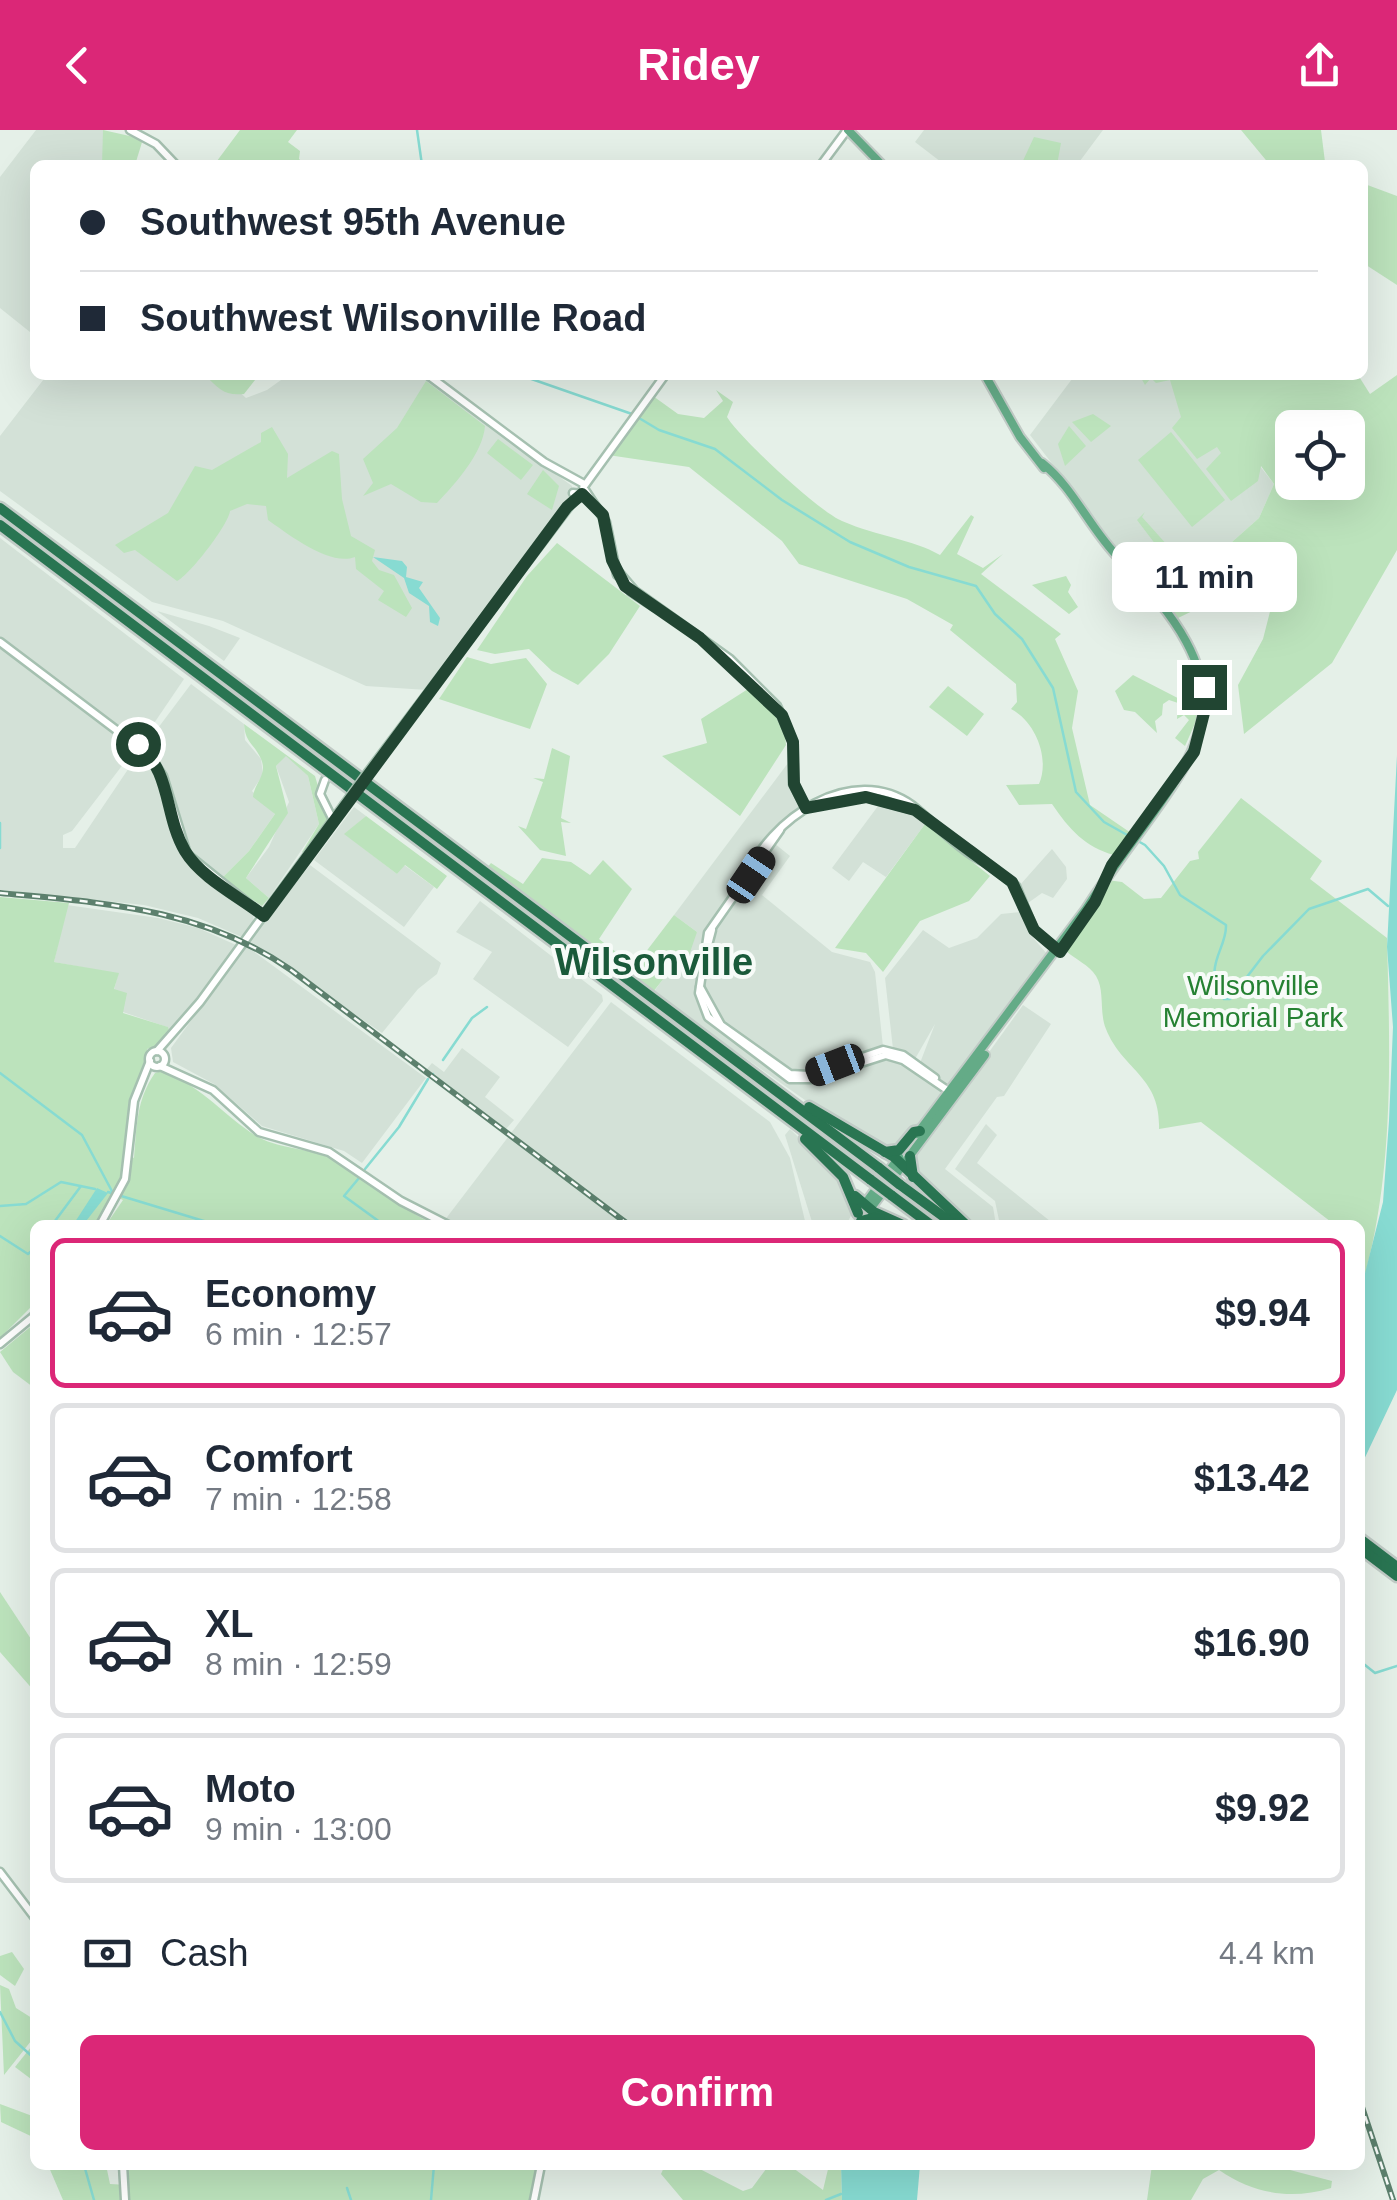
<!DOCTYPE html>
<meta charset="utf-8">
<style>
:root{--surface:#fff;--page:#f2f2f3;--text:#1f2937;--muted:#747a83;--line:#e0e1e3;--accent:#db2777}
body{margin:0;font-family:Arial,sans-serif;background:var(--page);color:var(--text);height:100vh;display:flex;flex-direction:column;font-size:38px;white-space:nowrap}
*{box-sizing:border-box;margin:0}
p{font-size:32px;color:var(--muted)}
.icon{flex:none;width:55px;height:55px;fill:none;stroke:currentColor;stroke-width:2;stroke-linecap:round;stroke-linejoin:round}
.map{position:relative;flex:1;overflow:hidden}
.sheet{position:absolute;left:30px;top:1090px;width:1335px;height:950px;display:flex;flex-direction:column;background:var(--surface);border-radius:15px;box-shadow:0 10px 40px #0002}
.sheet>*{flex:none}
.hud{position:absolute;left:30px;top:30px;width:1338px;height:220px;border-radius:15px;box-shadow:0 10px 40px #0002;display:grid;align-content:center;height:220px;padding:0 50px;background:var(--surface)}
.buttons{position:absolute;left:1275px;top:280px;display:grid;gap:20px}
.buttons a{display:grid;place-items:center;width:90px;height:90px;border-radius:15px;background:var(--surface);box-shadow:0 10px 40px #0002;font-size:50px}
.end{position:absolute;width:45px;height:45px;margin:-22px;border:12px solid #214532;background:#fff;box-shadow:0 0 0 5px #fff}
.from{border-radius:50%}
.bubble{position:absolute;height:70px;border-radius:15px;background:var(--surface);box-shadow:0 10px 40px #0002;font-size:32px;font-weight:700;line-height:70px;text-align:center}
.car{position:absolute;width:30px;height:60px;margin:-30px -15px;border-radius:12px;box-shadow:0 0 8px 2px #0007;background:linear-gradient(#222 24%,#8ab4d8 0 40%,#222 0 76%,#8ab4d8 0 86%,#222 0)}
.hud b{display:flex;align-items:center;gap:35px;height:95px;font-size:38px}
.hud b+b{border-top:2px solid var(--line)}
.hud i{width:25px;height:25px;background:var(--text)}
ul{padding:18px 0 0;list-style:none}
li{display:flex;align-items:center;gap:30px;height:150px;margin:0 20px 15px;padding:0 30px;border:5px solid var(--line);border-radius:15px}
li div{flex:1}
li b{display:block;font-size:38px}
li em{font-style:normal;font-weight:700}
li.on{border-color:var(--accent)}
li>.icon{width:90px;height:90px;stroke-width:1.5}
.pay{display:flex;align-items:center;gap:25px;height:110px;padding:0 50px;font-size:38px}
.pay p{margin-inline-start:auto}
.action{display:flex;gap:20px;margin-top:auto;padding:20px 50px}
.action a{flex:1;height:115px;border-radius:15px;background:var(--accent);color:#fff;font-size:40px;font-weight:700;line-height:115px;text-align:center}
header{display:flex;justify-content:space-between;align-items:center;height:130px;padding:0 50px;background:var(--accent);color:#fff;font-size:45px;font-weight:700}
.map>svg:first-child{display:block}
</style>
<header><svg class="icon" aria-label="back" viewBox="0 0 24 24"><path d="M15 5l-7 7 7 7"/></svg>Ridey<svg class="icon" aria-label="share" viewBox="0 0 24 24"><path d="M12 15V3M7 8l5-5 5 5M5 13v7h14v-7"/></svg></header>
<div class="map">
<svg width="1397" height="2070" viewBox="0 0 1397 2070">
<rect width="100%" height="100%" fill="#e5f0e8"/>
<!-- built -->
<g fill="#d3e1d7">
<path d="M 36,0 L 103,0 L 103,32 L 35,35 L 35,206 L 0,178 L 0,47 Z"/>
<path d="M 924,0 L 1103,0 L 1077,35 L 945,35 L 915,12 Z"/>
<path d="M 47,245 L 221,245 L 246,268 L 267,260 L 288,245 L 423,245 L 572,356 L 573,363 L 427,560 L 366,556 L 223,491 L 152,472 L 0,361 L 0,306 Z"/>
<path d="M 1075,245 L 1146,245 L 1155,249 L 1169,246 L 1231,299 L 1274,354 L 1259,388 L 1161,475 L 1030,305 Z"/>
<path d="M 0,408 L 184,549 L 144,608 L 135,609 L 0,507 Z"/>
<path d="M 157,481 L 209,496 L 240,508 L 224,531 Z"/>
<path d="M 0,516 L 134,620 L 72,701 L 63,705 L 63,718 L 75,718 L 137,626 L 144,625 L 156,641 L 183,724 L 254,782 L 253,793 L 242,807 L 198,788 L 144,775 L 0,760 Z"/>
<path d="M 191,554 L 244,594 L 245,610 L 261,629 L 263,645 L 252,661 L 275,684 L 249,721 L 221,749 L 188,720 L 164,640 L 146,614 Z"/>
<path d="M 286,625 L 308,646 L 319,694 L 269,768 L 246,748 L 269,717 L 289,672 L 276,636 Z"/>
<path d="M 791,629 L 801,676 L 769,709 L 790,726 L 762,765 L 832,822 L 870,832 L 875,842 L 884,926 L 904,932 L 943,962 L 901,1016 L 889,1018 L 839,994 L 653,863 L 697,802 L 674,785 Z"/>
<path d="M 881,672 L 901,678 L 925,694 L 886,747 L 863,732 L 849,751 L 832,738 Z"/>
<path d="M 354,677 L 366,686 L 345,704 L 397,744 L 404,735 L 434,757 L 404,797 L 314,730 Z"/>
<path d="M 1052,719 L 1066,737 L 1067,749 L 1053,768 L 1042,763 L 1028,773 L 1020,755 Z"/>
<path d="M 310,735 L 441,833 L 437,844 L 418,859 L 382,903 L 249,812 Z"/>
<path d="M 480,771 L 602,865 L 603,871 L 568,917 L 473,849 L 492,822 L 456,802 Z"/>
<path d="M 67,775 L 158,788 L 198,798 L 236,815 L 170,904 L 167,897 L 123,882 L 114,860 L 118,844 L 54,832 Z"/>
<path d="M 1020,782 L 1029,803 L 1047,824 L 949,956 L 920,933 L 935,894 L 915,929 L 893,919 L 885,848 L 923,800 L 949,818 L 977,808 L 1001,784 Z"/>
<path d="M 246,816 L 426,948 L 362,1033 L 344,1021 L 262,996 L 214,954 L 173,932 L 171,918 Z"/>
<path d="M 611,872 L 770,992 L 790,1028 L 806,1095 L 441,1095 Z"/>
<path d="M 1023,875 L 1051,894 L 1004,966 L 997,967 L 945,1039 L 993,1077 L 996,1095 L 972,1095 L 920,1048 L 914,1026 Z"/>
<path d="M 462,918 L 500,947 L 485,967 L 514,990 L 506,999 L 427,939 L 432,933 L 444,942 Z"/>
<path d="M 986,994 L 997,1005 L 977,1033 L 1055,1095 L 1000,1095 L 995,1071 L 955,1039 Z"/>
<path d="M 790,999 L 834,1042 L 853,1070 L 854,1080 L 846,1095 L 813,1095 L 785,1005 Z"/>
</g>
<!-- green -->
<g fill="#bce3bc" fill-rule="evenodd">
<path d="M 103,0 L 143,9 L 135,35 L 102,35 Z"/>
<path d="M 240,0 L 297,0 L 288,12 L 300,21 L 299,29 L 306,35 L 273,30 L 264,35 L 214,35 Z"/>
<path d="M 1241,0 L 1321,0 L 1325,32 L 1330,35 L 1270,35 Z"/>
<path d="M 1034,7 L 1061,13 L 1057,35 L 1021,35 Z"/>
<path d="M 1362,53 L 1397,66 L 1397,155 L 1363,133 Z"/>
<path d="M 205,245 L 259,245 L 244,264 C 224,266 219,259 205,245 Z"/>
<path d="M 1358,245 L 1370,264 L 1397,245 L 1397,420 L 1332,533 L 1244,604 L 1238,555 L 1263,509 L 1277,454 L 1268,444 L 1174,490 L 1161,475 L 1259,388 L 1274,354 L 1261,336 L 1258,351 L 1231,371 L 1206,339 L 1221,323 L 1217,317 L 1197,329 L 1172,298 L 1181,287 L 1170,250 L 1156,253 L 1151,248 L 1145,255 L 1140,246 ZM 1292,298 L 1348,298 L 1348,352 L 1292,352 Z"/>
<path d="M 426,251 L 485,296 C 483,323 455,354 437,373 L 421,372 L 391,354 L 363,366 L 373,353 L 363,329 L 397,298 Z"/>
<path d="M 716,260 L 733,272 L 727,287 C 739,307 818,381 842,391 C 879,407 912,409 940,425 L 971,385 L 974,387 L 957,424 L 983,438 L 1003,424 L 981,444 L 1061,504 L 1055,509 L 1078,561 L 1072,598 L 1090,675 L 1131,703 L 1114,725 C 1085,717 1069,699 1052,674 L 1019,675 L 1006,655 L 1039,654 C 1050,629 1036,592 1011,579 L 1017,572 L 1016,554 L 950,500 L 953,495 L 907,469 L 799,434 L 782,411 L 689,337 L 608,325 L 653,266 L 678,284 L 704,288 L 723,271 Z"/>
<path d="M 1093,284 L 1111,296 L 1091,312 L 1072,292 Z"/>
<path d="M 1069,296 L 1086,316 L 1065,336 L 1058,314 Z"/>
<path d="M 272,297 L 288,324 L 287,348 L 332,321 L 339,324 L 342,369 L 351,406 L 375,420 L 372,431 L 379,440 L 394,445 L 412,478 L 406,487 L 378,470 L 384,461 L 356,439 L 355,427 C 330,437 288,404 268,390 L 266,376 L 247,374 L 230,381 C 229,394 189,446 177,451 L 135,420 L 124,423 L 115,415 L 168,383 L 195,336 L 212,340 L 261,312 L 261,303 Z"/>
<path d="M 1171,302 L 1225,370 L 1192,397 L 1138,330 Z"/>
<path d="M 498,309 L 533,335 L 521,350 L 487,323 Z"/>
<path d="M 543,340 L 559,356 L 552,380 L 527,364 Z"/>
<path d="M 1145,382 L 1142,387 L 1168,416 L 1158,430 L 1154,426 L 1156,415 L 1137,390 Z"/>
<path d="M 557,413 L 640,476 L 609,524 L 578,555 L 552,541 L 529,519 L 495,524 L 477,520 L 527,446 Z"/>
<path d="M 1066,446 L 1071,455 L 1068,462 L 1078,477 L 1069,484 L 1032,455 Z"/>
<path d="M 467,527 L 491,534 L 526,528 L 547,554 L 530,599 L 439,569 Z"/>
<path d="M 1133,545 L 1201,580 L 1185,616 L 1175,608 L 1189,590 L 1184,585 L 1177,589 L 1178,573 L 1169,570 L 1163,574 L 1162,585 L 1155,591 L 1157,603 L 1135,582 L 1124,580 L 1115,561 Z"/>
<path d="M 948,556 L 984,584 L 967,606 L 929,577 Z"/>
<path d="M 748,559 C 766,574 786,591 786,615 L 740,686 L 662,626 L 707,613 L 701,589 Z"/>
<path d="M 244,594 L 315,646 L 328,691 L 306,723 L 302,722 L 319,694 L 308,646 L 286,626 L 276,636 L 288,683 L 246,748 L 269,768 L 262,776 L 221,749 L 249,721 L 275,684 L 253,667 C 254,653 268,645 261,629 C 254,613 245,613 244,594 Z"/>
<path d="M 552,618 L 570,626 L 561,688 L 571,693 L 561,692 L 566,726 L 540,720 L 518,696 L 526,699 L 543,652 L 533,648 L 544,649 Z"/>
<path d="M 1241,668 L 1322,731 L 1310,749 L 1387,808 C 1390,928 1395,1046 1360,1163 L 1360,1095 L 1335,1095 L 1201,992 L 1159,999 C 1161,946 1122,940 1106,899 C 1099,883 1105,860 1096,846 C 1089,835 1075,829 1066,821 L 1107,750 L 1122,752 L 1144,769 L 1161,768 L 1190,731 L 1199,729 L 1198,722 Z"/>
<path d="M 366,686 L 447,746 L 437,759 L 405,735 L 397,744 L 344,704 Z"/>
<path d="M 925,694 L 990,746 L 969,771 L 920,791 L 883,842 L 866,823 L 835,818 Z"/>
<path d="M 542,728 L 571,732 L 590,745 L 603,730 L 632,759 L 599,809 L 629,832 L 625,836 L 604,827 L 486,739 L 491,733 L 523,754 Z"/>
<path d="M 0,767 L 69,773 L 54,832 L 119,843 L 114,859 L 127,863 L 123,883 L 168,897 L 170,904 L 159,916 L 147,919 L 147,934 L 131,972 L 126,1023 L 134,1028 C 137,996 136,970 155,943 L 162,941 C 199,955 219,980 250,1002 C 275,1020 304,1016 330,1028 C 365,1045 392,1074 428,1091 L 428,1095 L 106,1095 L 123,1070 L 114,1066 L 94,1095 L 35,1095 L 35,1173 L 0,1208 Z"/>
<path d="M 674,785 L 697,802 L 686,834 L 679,829 L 653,862 L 629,844 Z"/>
<path d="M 35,1193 L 35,1257 L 33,1257 L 13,1242 L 0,1222 Z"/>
<path d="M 0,1462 L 31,1509 L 35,1562 L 0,1522 Z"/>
<path d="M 12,1822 L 24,1839 L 15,1856 L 0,1845 L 0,1826 Z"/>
<path d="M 0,1855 L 9,1859 L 16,1878 L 35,1890 L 35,1906 L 4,1945 Z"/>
<path d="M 35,1912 L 35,1952 L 15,1937 Z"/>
<path d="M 0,1974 L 35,1987 L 35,2008 L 1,1992 Z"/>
<path d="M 48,2035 L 106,2035 L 110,2054 L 127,2055 L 126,2035 L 536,2035 L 529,2070 L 63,2070 Z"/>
<path d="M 665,2035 L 692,2035 L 743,2061 L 752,2058 L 769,2035 L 789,2035 L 823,2060 L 829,2035 L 841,2035 L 842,2070 L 683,2070 L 661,2044 Z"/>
<path d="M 1152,2035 L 1271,2035 L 1332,2051 L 1331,2058 C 1291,2070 1254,2064 1219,2040 L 1203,2049 L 1191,2070 L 1147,2070 Z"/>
</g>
<!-- water -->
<g fill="#87dbd2">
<path d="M 373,427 L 402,431 L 407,437 L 406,447 L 423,452 L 419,458 L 440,488 L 438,496 L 430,492 L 429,476 L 409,463 L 404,448 Z"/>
<path d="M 1397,625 L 1397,1260 L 1360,1338 L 1360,1163 L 1383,1072 L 1389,991 L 1393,897 L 1387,817 Z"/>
<path d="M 97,1058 L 108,1063 L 83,1095 L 73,1095 Z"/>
<path d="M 841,2035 L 920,2035 L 917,2070 L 842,2070 Z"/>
</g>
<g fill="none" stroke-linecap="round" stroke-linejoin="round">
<!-- stream -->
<g stroke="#87dbd2" stroke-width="2.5">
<path d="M 417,0 L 422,35"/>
<path d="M 520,245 L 632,284"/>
<path d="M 639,288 L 659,300 L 715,319 L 782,370 L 850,412 L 909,437 L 976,456 L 995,484 L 1022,509 L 1053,558 L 1076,662 L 1104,692 L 1145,715 L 1164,736 L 1180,765 L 1226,795 C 1227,820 1201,836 1224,869 L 1230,869 L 1263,826 L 1309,779 L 1368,759 L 1388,776"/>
<path d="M 0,693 L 0,718"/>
<path d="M 443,930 L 472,888 L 487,877"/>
<path d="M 0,943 L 82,1005 L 114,1065"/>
<path d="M 432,945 L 433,944"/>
<path d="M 365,1039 L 399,997 L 428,949"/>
<path d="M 359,1048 L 344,1066 L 384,1095"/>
<path d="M 108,1062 L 217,1095"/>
<path d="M 0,1076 L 26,1074 L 61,1052 L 95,1059"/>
<path d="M 52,1095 L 81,1056"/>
<path d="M 0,1106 L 28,1124 L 35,1118"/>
<path d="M 1360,1531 L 1375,1543 L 1397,1536"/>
<path d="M 0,1882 L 15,1911 L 35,1929"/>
<path d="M 84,2035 L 94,2070"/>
<path d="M 347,2058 L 351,2070"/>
<path d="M 431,2070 L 434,2035"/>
<path d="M 826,2070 L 841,2064"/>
</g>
<defs>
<g id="secondary">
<path d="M 130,0 L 156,14 L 176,35"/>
<path d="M 821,35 L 847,0"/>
<path d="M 428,245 L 544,332 L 584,354 L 582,364 L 573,363"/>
<path d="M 585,355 L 665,245"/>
<path d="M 585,360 L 606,392 L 617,445"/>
<path d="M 617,440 L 635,461 L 730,529 L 777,576 L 793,612 L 793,654 L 806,678"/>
<path d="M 631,462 L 654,477"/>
<path d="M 0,512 L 148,624 L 163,646 L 187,724 L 264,786"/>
<path d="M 369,641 L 577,366"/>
<path d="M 325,650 L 320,664 L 333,690"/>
<path d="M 820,673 L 866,667 L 914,680"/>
<path d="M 780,700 L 708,803 L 699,863 L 708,887 L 790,949 L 811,949 L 886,925 L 903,930 L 950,962"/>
<path d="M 971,721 L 1016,756 L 1034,800 L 1060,822"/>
<path d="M 746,748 C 768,690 852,631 913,676 C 932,691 965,725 985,732"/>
<path d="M 703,834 L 712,800"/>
<path d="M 700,857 L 721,895 L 790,944 L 809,945 L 883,920 L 903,925 L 935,948"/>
<circle cx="157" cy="929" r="8"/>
<path d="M 157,921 L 200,872 L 344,675"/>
<path d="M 160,936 L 213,960 L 259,1002 L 329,1022 L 401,1071 L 448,1095"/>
<path d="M 100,1095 L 125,1049 L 134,971 L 150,931"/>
<path d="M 0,1214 L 35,1185"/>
<path d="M 0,1742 L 35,1788"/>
<path d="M 123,2035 L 125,2070"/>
<path d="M 534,2070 L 541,2035"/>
</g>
<g id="primary">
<path d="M 848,0 L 882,35"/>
<path d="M 985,245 L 1020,307 L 1044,338"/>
<path d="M 917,1004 L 1086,779 C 1180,631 1278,585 1119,428 C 1090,399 1074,358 1042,333"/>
<path d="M 865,1074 L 899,1027"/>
<path d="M 870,1079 L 985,925"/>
</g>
<g id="motorway">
<path d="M 0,378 L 879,1038"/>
<path d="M 0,395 L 871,1050"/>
<path d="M 809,977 L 894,1027 L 966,1095"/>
<path d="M 805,1009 L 843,1047 L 858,1083"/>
<path d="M 885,1022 L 899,1020 L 914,1002 L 920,1001"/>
<path d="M 910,1026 L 913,1047"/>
<path d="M 899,1054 L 955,1095"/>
<path d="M 891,1065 L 931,1095"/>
<path d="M 855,1066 L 874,1082 L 903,1095"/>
<path d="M 861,1091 L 880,1086"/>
<path d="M 1360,1409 L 1397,1437"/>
<path d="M 1360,1418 L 1397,1446"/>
</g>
</defs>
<!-- secondary casing -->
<use href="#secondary" stroke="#a5c0b0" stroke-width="11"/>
<!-- primary casing -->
<use href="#primary" stroke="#c1cbc6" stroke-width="12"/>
<!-- motorway casing -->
<use href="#motorway" stroke="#c1cbc6" stroke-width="15"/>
<!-- secondary -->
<use href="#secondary" stroke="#fff" stroke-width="6"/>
<!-- primary -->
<use href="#primary" stroke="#64ab87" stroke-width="8"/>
<!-- motorway -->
<use href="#motorway" stroke="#297552" stroke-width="10"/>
<defs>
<g id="rail">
<path d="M 0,763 C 104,773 202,778 291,840 L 629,1095"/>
<path d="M 1360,1971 L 1393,2070"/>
</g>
</defs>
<!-- rail casing -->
<use href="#rail" stroke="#5c806d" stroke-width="6"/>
<!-- rail -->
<use href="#rail" stroke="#f7fbf8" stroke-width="2.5" stroke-dasharray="8" stroke-linecap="butt"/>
<defs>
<path id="secondary-bridge" d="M 344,675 L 369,641"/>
<g id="motorway-bridge">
<path d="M 879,1038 L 899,1054"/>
<path d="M 871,1050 L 891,1065"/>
</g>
</defs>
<!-- secondary-bridge casing -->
<use href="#secondary-bridge" stroke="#a5c0b0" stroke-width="11" stroke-linecap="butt"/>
<!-- motorway-bridge casing -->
<use href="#motorway-bridge" stroke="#c1cbc6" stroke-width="15" stroke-linecap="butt"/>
<!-- secondary-bridge -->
<use href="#secondary-bridge" stroke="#fff" stroke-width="6"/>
<!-- motorway-bridge -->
<use href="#motorway-bridge" stroke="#297552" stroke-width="10"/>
</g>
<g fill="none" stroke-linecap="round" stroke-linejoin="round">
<!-- route -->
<path stroke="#214532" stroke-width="12" d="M 138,614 C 172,643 164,685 185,721 C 201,748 240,767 264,786 L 567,377 L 582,364 L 603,385 L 612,430 L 625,456 L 700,508 L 782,585 L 793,612 L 794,654 L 806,678 L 866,667 L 915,680 L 1012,752 L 1034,800 L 1060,822 L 1095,772 L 1112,735 L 1194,622 L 1206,575 L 1204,557"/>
</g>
<g text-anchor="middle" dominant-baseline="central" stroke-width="8" stroke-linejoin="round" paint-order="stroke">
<!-- park labels -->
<g font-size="28" fill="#258132" stroke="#f7fbf8">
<text x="1253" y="855">Wilsonville<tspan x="1253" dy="32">Memorial Park</tspan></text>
</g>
<!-- district labels -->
<g font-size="38" font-weight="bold" fill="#1a5a3a" stroke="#f7fbf8">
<text x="654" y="832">Wilsonville</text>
</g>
</g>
</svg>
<div class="buttons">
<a><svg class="icon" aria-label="locate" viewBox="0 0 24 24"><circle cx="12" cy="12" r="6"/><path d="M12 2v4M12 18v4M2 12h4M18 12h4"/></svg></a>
</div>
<i class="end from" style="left:138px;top:614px"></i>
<i class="end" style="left:1204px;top:557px"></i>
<div class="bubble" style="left:1112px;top:412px;width:185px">11 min</div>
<i class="car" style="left:751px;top:745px;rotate:34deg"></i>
<i class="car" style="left:835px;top:935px;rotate:249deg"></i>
<div class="hud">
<b><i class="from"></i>Southwest 95th Avenue</b>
<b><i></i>Southwest Wilsonville Road</b>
</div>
<section class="sheet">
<ul>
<li class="on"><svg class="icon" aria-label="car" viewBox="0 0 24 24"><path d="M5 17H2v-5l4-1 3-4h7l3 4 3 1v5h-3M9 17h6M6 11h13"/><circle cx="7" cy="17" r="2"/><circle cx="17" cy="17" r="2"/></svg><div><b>Economy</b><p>6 min · 12:57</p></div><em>$9.94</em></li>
<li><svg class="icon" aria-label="car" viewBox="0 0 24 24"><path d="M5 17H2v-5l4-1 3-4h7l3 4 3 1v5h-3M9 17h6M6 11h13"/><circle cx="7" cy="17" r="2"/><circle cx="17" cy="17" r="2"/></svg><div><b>Comfort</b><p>7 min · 12:58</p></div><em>$13.42</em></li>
<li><svg class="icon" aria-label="car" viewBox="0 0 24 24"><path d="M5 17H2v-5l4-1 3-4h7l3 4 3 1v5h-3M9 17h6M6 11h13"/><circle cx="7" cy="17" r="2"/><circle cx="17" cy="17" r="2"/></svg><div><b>XL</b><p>8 min · 12:59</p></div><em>$16.90</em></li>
<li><svg class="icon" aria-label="car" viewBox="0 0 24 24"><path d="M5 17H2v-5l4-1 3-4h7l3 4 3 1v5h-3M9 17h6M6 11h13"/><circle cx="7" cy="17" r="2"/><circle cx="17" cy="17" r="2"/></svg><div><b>Moto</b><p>9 min · 13:00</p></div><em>$9.92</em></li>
</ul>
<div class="pay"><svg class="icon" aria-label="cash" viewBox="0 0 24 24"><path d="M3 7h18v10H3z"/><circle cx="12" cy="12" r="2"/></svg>Cash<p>4.4 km</p></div>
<div class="action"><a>Confirm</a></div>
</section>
</div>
